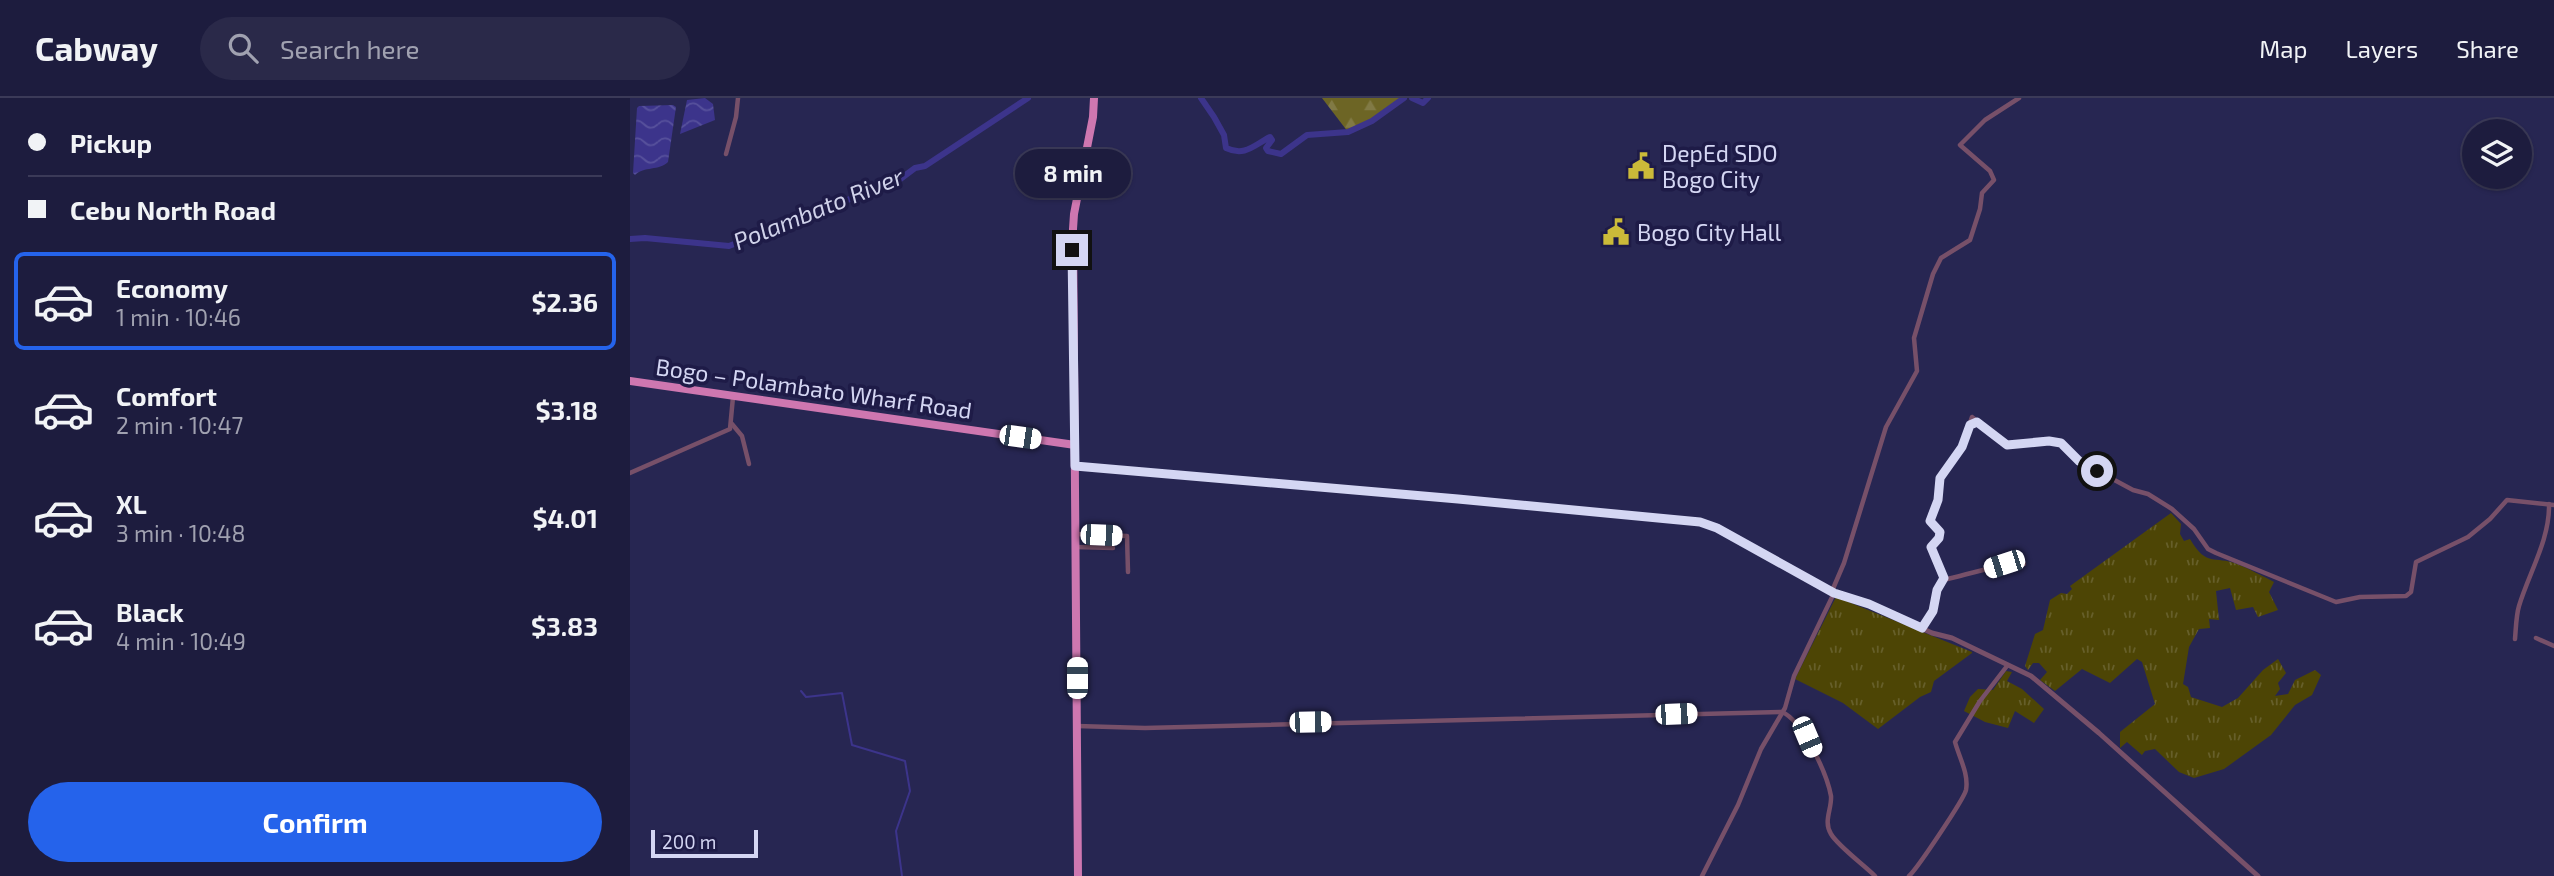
<!DOCTYPE html>
<meta charset="utf-8">
<style>
:root{--surface:#1d1c3e;--page:#2a2949;--text:#f1f3f6;--muted:#a0a1b0;--line:#3b3a58;--accent:#2563eb}
body{margin:0;font-family:"Exo 2",sans-serif;background:var(--page);color:var(--text);height:100vh;display:flex;flex-direction:column;font-size:26px;white-space:nowrap}
*{box-sizing:border-box;margin:0}
p{font-size:23px;color:var(--muted)}
.icon{flex:none;width:38px;height:38px;fill:none;stroke:currentColor;stroke-width:2;stroke-linecap:round;stroke-linejoin:round}
.map{position:relative;flex:1;overflow:hidden}
.details{display:flex;flex-direction:column;background:var(--surface);width:630px}
.details>*{flex:none}
.guide{display:grid;align-content:center;height:154px;padding:0 28px;background:var(--surface)}
.fabs{position:absolute;left:1832px;top:21px;display:grid;gap:14px}
.fabs a{display:grid;place-items:center;width:70px;height:70px;border-radius:50%;background:var(--surface);box-shadow:0 2px 5px #0004,0 0 0 2px var(--line);font-size:35px}
.scale{position:absolute;left:21px;bottom:18px;width:107px;box-sizing:border-box;padding-left:7px;border:4px solid #d4d6f3;border-top:0;font-size:19px;line-height:24px;white-space:nowrap;color:#d4d6f3;-webkit-text-stroke:5px #1e1b47;paint-order:stroke}
.end{position:absolute;width:32px;height:32px;margin:-16px;border:9px solid #d4d6f3;background:#111;box-shadow:0 0 0 4px #111}
.from{border-radius:50%}
.bubble{position:absolute;height:49px;border-radius:24px;background:var(--surface);box-shadow:0 2px 5px #0004,0 0 0 2px var(--line);font-size:23px;font-weight:700;line-height:49px;text-align:center}
.car{position:absolute;width:21px;height:42px;margin:-21px -10px;border-radius:9px;box-shadow:0 0 5px 2px #0007;background:linear-gradient(#fff 24%,#345 0 40%,#fff 0 76%,#345 0 86%,#fff 0)}
.guide b{display:flex;align-items:center;gap:24px;height:66px;font-size:26px}
.guide b+b{border-top:2px solid var(--line)}
.guide i{width:18px;height:18px;background:var(--text)}
ul{padding:0;list-style:none}
li{display:flex;align-items:center;gap:21px;height:98px;margin:0 14px 10px;padding:0 14px;border:4px solid transparent;border-radius:10px}
li div{flex:1}
li b{display:block;font-size:26px}
li em{font-style:normal;font-weight:700}
li.current{border-color:var(--accent)}
li>.icon{width:63px;height:63px;stroke-width:1.5}
.primary-button{display:flex;gap:14px;margin-top:auto;padding:14px 28px}
.primary-button a{flex:1;height:80px;border-radius:42px;background:var(--accent);color:#fff;font-size:28px;font-weight:700;line-height:80px;text-align:center}
header{display:flex;align-items:center;gap:42px;box-sizing:border-box;height:98px;padding:0 35px;background:var(--surface);border-bottom:2px solid var(--line)}
header strong{font-size:33px}
nav{display:flex;gap:38px;margin-inline-start:auto;font-size:24px}
.search{width:490px;height:63px;background:var(--page);display:flex;align-items:center;gap:18px;box-sizing:border-box;padding:0 24px;border-radius:38px;color:var(--muted);font-size:26px}
main{display:flex;flex:1;min-height:0}
.map>svg:first-child{display:block}
</style>
<header>
<strong>Cabway</strong>
<div class="search"><svg class="icon" aria-label="search" viewBox="0 0 24 24"><circle cx="10" cy="10" r="6"/><path d="M15 15l6 6"/></svg>Search here</div>
<nav><a>Map</a><a>Layers</a><a>Share</a></nav>
</header>
<main>
<section class="details">
<div class="guide">
<b><i class="from"></i>Pickup</b>
<b><i></i>Cebu North Road</b>
</div>
<ul>
<li class="current"><svg class="icon" aria-label="car" viewBox="0 0 24 24"><path d="M5 17H2v-5l4-1 3-4h7l3 4 3 1v5h-3M9 17h6M6 11h13"/><circle cx="7" cy="17" r="2"/><circle cx="17" cy="17" r="2"/></svg><div><b>Economy</b><p>1 min · 10:46</p></div><em>$2.36</em></li>
<li><svg class="icon" aria-label="car" viewBox="0 0 24 24"><path d="M5 17H2v-5l4-1 3-4h7l3 4 3 1v5h-3M9 17h6M6 11h13"/><circle cx="7" cy="17" r="2"/><circle cx="17" cy="17" r="2"/></svg><div><b>Comfort</b><p>2 min · 10:47</p></div><em>$3.18</em></li>
<li><svg class="icon" aria-label="car" viewBox="0 0 24 24"><path d="M5 17H2v-5l4-1 3-4h7l3 4 3 1v5h-3M9 17h6M6 11h13"/><circle cx="7" cy="17" r="2"/><circle cx="17" cy="17" r="2"/></svg><div><b>XL</b><p>3 min · 10:48</p></div><em>$4.01</em></li>
<li><svg class="icon" aria-label="car" viewBox="0 0 24 24"><path d="M5 17H2v-5l4-1 3-4h7l3 4 3 1v5h-3M9 17h6M6 11h13"/><circle cx="7" cy="17" r="2"/><circle cx="17" cy="17" r="2"/></svg><div><b>Black</b><p>4 min · 10:49</p></div><em>$3.83</em></li>
</ul>
<div class="primary-button"><a>Confirm</a></div>
</section>
<div class="map">
<svg width="1924" height="778" viewBox="0 0 1924 778">
<defs>
<pattern id="grass-tufts" width="24" height="20" patternUnits="userSpaceOnUse" patternTransform="scale(1.75)"><rect width="24" height="20" fill="#4d4505"/><path d="M3 7l-1-3M5 7V3M7 7l1-3M15 17l-1-3M17 17v-4M19 17l1-3" fill="none" stroke="#665f2a"/></pattern>
<pattern id="forest-firs" width="22" height="20" patternUnits="userSpaceOnUse" patternTransform="scale(1.75)"><rect width="22" height="20" fill="#6d6525"/><path d="M5 1l3.5 6h-7zM16 11l3.5 6h-7z" fill="#817a45"/></pattern>
<pattern id="water-waves" width="16" height="10" patternUnits="userSpaceOnUse" patternTransform="scale(1.75)"><rect width="16" height="10" fill="#3c348b"/><path d="M0 5q4-4 8 0t8 0" fill="none" stroke="#57519c"/></pattern>
</defs>
<rect width="100%" height="100%" fill="#272652"/>
<!-- grass -->
<g fill="url(#grass-tufts)">
<path d="M 1541,415 L 1551,426 L 1550,436 L 1554,443 L 1560,441 C 1577,470 1584,457 1607,466 C 1620,471 1632,478 1644,484 L 1639,494 L 1648,512 L 1628,519 L 1623,509 L 1606,512 L 1600,490 L 1586,493 L 1589,522 L 1579,521 L 1580,530 L 1569,531 L 1559,549 L 1553,586 L 1558,589 L 1561,599 L 1592,609 L 1608,600 L 1633,572 L 1648,561 L 1656,575 L 1648,585 L 1650,591 L 1645,598 L 1658,596 L 1665,582 L 1685,572 L 1691,577 L 1682,597 L 1665,607 L 1641,637 L 1594,671 L 1564,680 L 1549,674 L 1525,651 L 1515,653 L 1512,657 L 1497,644 L 1490,650 L 1490,634 L 1525,606 L 1512,564 L 1507,561 L 1480,585 L 1452,571 L 1425,593 L 1410,582 L 1417,574 L 1409,565 L 1403,565 L 1398,572 L 1395,568 L 1405,536 L 1413,532 L 1420,502 L 1431,495 L 1437,496 L 1442,491 L 1440,488 Z"/>
<path d="M 1206,499 L 1342,554 L 1342,555 L 1304,583 L 1301,594 L 1290,599 L 1248,631 L 1213,605 L 1165,581 Z"/>
<path d="M 1376,573 L 1382,574 L 1377,583 L 1392,591 L 1414,611 L 1404,625 L 1385,613 L 1378,630 L 1355,624 L 1334,613 L 1340,599 L 1348,591 L 1363,592 Z"/>
</g>
<!-- forest -->
<path fill="url(#forest-firs)" d="M 692,0 L 774,0 L 742,23 L 718,34 Z"/>
<!-- water -->
<g fill="url(#water-waves)">
<path d="M 75,0 L 83,6 L 85,22 L 50,36 L 57,2 Z"/>
<path d="M 43,7 L 46,9 L 38,64 C 29,73 14,68 5,77 L 3,75 L 7,10 L 9,8 Z"/>
</g>
<g fill="none" stroke-linecap="round" stroke-linejoin="round">
<!-- stream -->
<path stroke="#3c348b" stroke-width="2" d="M 171,593 L 176,599 L 212,595 L 222,647 L 275,663 L 280,693 L 266,733 L 272,778"/>
<!-- river -->
<g stroke="#3c348b" stroke-width="6">
<path d="M 571,0 L 584,19 L 594,37 L 596,50 C 615,59 624,47 640,39 L 642,42 L 636,50 L 638,53 L 651,56 L 677,37 L 718,34 L 742,23 L 774,0"/>
<path d="M 782,0 L 793,5 L 798,0"/>
<path d="M 0,141 L 15,140 L 99,148 L 213,104 L 252,87 L 265,85 L 285,70 L 295,68 L 398,0"/>
</g>
<!-- minor -->
<g stroke="#775069" stroke-width="4.5">
<path d="M 96,56 L 106,19 L 108,0"/>
<path d="M 102,326 L 112,338 L 119,366"/>
<path d="M 0,375 L 100,331 L 103,299"/>
<path d="M 446,436 L 497,438 L 498,474"/>
<path d="M 446,449 L 483,450"/>
<path d="M 1313,482 C 1340,476 1367,466 1394,466"/>
<path d="M 1202,493 L 1214,465 L 1256,329 L 1287,273 L 1284,240 L 1303,176 L 1311,160 L 1340,142 L 1350,111 L 1352,95 L 1364,82 L 1360,73 L 1330,47 L 1355,22 L 1389,0"/>
<path d="M 1292,530 L 1303,512 L 1307,492 L 1314,480 L 1301,449 L 1309,440 L 1310,434 L 1300,423 L 1308,402 L 1310,380 L 1332,349 L 1342,319 L 1377,347 L 1419,343 L 1431,345 L 1449,363 L 1503,392 L 1518,396 L 1542,411 L 1564,431 L 1578,451 L 1586,455 L 1706,504 L 1730,499 L 1776,498 L 1781,494 L 1786,464 L 1838,439 L 1860,421 L 1877,402 L 1924,407"/>
<path d="M 1906,540 L 1924,548"/>
<path d="M 1885,541 C 1886,530 1886,518 1889,508 C 1899,475 1920,441 1919,406"/>
<path d="M 447,628 L 515,630 L 1152,614 C 1173,623 1197,676 1201,698 C 1202,711 1193,723 1201,736 C 1208,748 1234,767 1245,778"/>
<path d="M 1072,778 L 1108,707 L 1131,651 L 1155,610 L 1164,578 L 1204,495"/>
<path d="M 1279,778 C 1287,771 1334,701 1336,692 C 1339,676 1329,659 1325,644 L 1350,603 L 1377,568"/>
</g>
<!-- tertiary -->
<path stroke="#775069" stroke-width="5" d="M 445,368 L 828,401 L 1070,424 L 1087,430 L 1204,495 L 1239,506 L 1302,535 L 1322,540 L 1401,578 L 1469,635 L 1628,778"/>
<!-- trunk -->
<g stroke="#ce77b0" stroke-width="8">
<path d="M 0,283 L 445,347"/>
<path d="M 448,778 L 443,131 L 444,116 L 463,19 L 464,0"/>
</g>
</g>
<g fill="none" stroke-linecap="round" stroke-linejoin="round">
<!-- route -->
<path stroke="#d4d6f3" stroke-width="9" d="M 442,152 L 445,368 L 828,401 L 1070,424 L 1087,430 L 1204,495 L 1239,506 L 1292,530 L 1303,513 L 1307,492 L 1314,480 L 1301,449 L 1309,440 L 1310,434 L 1300,423 L 1308,402 L 1310,380 L 1332,349 L 1340,327 L 1347,324 L 1377,347 L 1419,343 L 1431,345 L 1449,363 L 1467,373"/>
</g>
<!-- icons -->
<defs>
<symbol id="civic-bare" viewBox="-9 -9 18 18"><path d="M-.6-6.5H3V-4.5H.6V-3L4-1V1h2V6H-6V1h2V-1L-.6-3ZM-1.2 2.5V6h2.4V2.5Z" fill="#cbba39" stroke="#1e1b47" stroke-width="2.5" paint-order="stroke"/></symbol>
</defs>
<g fill-rule="evenodd">
<use href="#civic-bare" x="992" y="49" width="38" height="38"/>
<use href="#civic-bare" x="967" y="115" width="38" height="38"/>
</g>
<g text-anchor="middle" dominant-baseline="central" stroke-width="7" stroke-linejoin="round" paint-order="stroke">
<!-- poi labels -->
<g font-size="23" fill="#d4d6f3" stroke="#1e1b47" text-anchor="start">
<text x="1032" y="55">DepEd SDO<tspan x="1032" dy="26">Bogo City</tspan></text>
<text x="1007" y="134">Bogo City Hall</text>
</g>
<!-- street labels -->
<g font-size="23" fill="#d4d6f3" stroke="#1e1b47">
<text transform="translate(184 290) rotate(8)">Bogo – Polambato Wharf Road</text>
</g>
<!-- water labels -->
<g font-size="24" font-style="italic" fill="#d0d2ea" stroke="#1e1b47">
<text transform="translate(188 110) rotate(-22)">Polambato River</text>
</g>
</g>
</svg>
<div class="fabs">
<a><svg class="icon" aria-label="layers" viewBox="0 0 24 24"><path d="M12 4l9 5-9 5-9-5zM3 14l9 5 9-5"/></svg></a>
</div>
<div class="scale">200 m</div>
<i class="end from" style="left:1467px;top:373px"></i>
<i class="end" style="left:442px;top:152px"></i>
<div class="bubble" style="left:385px;top:51px;width:116px">8 min</div>
<i class="car" style="left:390px;top:339px;rotate:98deg"></i>
<i class="car" style="left:471px;top:437px;rotate:92deg"></i>
<i class="car" style="left:1374px;top:466px;rotate:252deg"></i>
<i class="car" style="left:447px;top:580px;rotate:0deg"></i>
<i class="car" style="left:1046px;top:616px;rotate:88deg"></i>
<i class="car" style="left:680px;top:624px;rotate:89deg"></i>
<i class="car" style="left:1177px;top:639px;rotate:157deg"></i>
</div>
</main>
